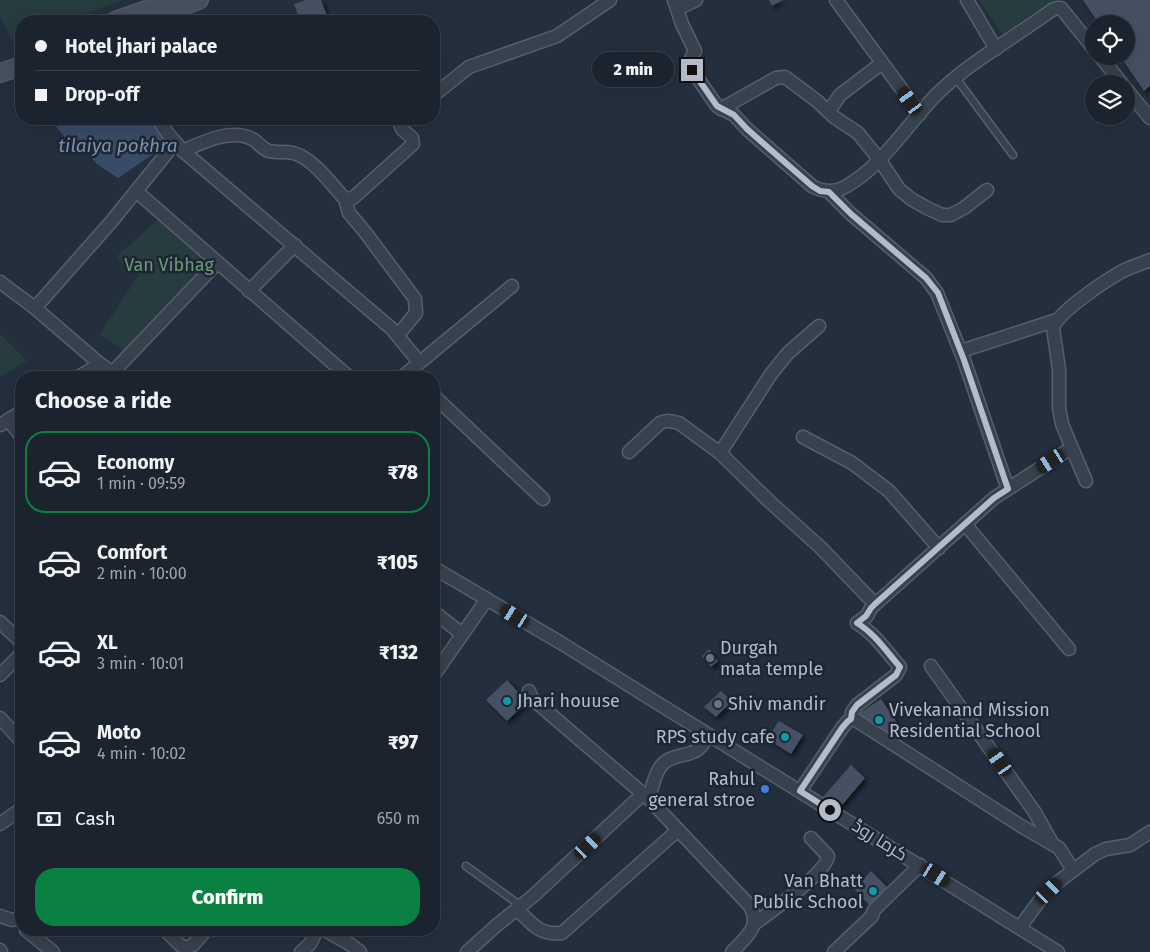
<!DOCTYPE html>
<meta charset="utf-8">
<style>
:root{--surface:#1b232e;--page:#282f3a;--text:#f1f3f6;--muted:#a0a4aa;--line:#39404a;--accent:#0b8043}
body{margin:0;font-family:"Fira Sans",Cairo,sans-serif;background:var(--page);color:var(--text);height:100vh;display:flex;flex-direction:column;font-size:19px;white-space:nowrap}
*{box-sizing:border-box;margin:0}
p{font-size:16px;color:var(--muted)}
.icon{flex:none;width:28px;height:28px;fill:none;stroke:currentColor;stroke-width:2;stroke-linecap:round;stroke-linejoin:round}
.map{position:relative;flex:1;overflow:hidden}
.drawer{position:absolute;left:15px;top:371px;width:425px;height:565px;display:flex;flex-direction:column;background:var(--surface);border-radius:20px;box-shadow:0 5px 20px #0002,0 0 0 1px var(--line)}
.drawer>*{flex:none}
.hud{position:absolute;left:15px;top:15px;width:425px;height:110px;border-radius:20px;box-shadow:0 5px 20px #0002,0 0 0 1px var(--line);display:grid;align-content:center;height:110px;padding:0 20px;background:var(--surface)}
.controls{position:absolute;left:1085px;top:15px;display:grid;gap:10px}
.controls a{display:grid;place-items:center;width:50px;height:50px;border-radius:50%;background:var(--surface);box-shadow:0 5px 20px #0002,0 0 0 1px var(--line);font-size:25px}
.end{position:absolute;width:22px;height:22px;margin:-11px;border:6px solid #b4bcc9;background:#111;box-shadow:0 0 0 2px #111}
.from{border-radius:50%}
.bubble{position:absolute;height:35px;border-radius:18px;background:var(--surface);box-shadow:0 5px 20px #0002,0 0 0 1px var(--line);font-size:16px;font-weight:800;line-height:35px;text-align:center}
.car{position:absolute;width:15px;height:30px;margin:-15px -8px;border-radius:6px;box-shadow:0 0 4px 1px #0007;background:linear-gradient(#222 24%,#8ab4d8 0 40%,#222 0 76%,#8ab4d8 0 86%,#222 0)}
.hud b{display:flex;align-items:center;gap:18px;height:48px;font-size:19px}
.hud b+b{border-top:1px solid var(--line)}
.hud i{width:12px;height:12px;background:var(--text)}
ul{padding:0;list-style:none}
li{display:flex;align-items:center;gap:15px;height:82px;margin:0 10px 8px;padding:0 10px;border:2px solid transparent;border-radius:20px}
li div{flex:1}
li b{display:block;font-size:19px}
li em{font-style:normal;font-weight:800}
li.selected{border-color:var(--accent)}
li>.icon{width:45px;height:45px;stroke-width:1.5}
h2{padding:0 20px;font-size:22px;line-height:60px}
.pay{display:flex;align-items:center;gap:12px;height:55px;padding:0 20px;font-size:19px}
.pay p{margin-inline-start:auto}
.button{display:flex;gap:10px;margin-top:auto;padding:10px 20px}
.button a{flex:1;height:58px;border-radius:20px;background:var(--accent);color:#fff;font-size:20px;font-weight:800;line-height:58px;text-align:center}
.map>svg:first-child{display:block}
</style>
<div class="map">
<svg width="1150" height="952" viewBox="0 0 1150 952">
<defs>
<filter id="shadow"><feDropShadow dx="3" dy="3" stdDeviation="2.5" flood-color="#0009"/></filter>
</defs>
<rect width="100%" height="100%" fill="#242f3e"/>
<!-- green -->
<g fill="#263c3f">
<path d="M 0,0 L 123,0 L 65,21 L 21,21 L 21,37 L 12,40 L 0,16 Z"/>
<path d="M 979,0 L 1054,0 L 1002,34 Z"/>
<path d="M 163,215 L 217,263 L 127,353 L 100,334 L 138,276 L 116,257 Z"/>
<path d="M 0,334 L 27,361 L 0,377 Z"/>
</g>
<!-- water -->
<path fill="#394c67" d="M 55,119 L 158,119 L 171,142 L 118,178 L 97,164 L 83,148 L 67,140 L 55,125 Z"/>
<!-- building -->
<g fill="#455162" filter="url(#shadow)">
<path d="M 306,0 L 321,0 L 329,21 L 300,21 L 294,4 Z"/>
<path d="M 769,0 L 783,0 L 772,6 Z"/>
<path d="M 1083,0 L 1150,0 L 1150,86 L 1144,91 L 1120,56 L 1126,56 L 1126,24 L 1099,24 Z"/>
<path d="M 709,649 L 718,661 L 711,667 L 702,656 Z"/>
<path d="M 507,680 L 527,702 L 507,721 L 486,700 Z"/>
<path d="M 721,691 L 732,701 L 716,717 L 704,707 Z"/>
<path d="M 881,699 L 900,727 L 885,738 L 858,714 Z"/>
<path d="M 779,721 L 803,735 L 791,754 L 767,739 Z"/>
<path d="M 851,765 L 865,778 L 837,811 L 822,798 Z"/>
<path d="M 871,871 L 892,892 L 874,910 L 854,889 Z"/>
</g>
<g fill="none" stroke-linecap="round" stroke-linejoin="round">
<defs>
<g id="service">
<path d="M 956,78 L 1013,155"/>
<path d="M 466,866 L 521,906"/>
</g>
<g id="minor">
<path d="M 674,0 L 682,24 L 695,51 L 689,63 L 692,70 L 717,106 L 734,115 L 747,129 L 812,186 C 823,192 834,193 845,187 C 884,165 907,124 938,93 C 971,61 1015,37 1052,10 L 1057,8 L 1061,8 L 1094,49"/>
<path d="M 836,0 L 920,114"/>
<path d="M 967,0 L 996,49"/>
<path d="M 677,9 L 696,0"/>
<path d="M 1100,56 L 1122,84"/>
<path d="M 1126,89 L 1150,118"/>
<path d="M 434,95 L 469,67 L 557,36 L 610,0"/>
<path d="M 721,109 L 776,78 L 785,77 L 817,101 L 834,117 L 858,133 L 879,159 L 899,189 L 911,199 L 927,208 L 942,215 L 951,215 L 964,208 L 987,190"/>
<path d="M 829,111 L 840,95 L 882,63"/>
<path d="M 158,119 L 168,134 L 183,151 L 392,329 L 419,362"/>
<path d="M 183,151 C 203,142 233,127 254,140 C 260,144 262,149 269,151 C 277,153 285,151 293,153 C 312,157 332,185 345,199 L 353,198 L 413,144 L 412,138 L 402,129 L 400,124 L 402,119"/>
<path d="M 136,191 L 350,378"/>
<path d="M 829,192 L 851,214 L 926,278 L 937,293 L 964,360 L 1008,489"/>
<path d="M 345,199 L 349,213 L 365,232 L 415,299 L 416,313 L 398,335"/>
<path d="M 0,282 L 35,308 L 100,364 L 120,378"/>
<path d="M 249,291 L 295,245"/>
<path d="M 35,308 L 111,222 L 175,143"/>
<path d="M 961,351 L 1057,320"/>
<path d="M 112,373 L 217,263"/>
<path d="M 77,378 L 100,364"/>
<path d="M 401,378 L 512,286"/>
<path d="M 434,396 L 543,499"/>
<path d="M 8,420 L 21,436"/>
<path d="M 0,425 L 21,412"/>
<path d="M 803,437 L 852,463 L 889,491 L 939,548"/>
<path d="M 629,452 L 660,423 C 667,420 671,421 679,423 L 720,453 L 771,503 L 820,547 L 875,604"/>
<path d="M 720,453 L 771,374 L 788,353 L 819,326"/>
<path d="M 1074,453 L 1062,424 L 1059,408 L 1059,369 L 1053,328 C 1058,312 1105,281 1121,272 C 1130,267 1141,264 1150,260"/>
<path d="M 965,524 L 1069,649"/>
<path d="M 434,568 L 561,643 L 1058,952"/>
<path d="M 434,612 L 462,634"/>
<path d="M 0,622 L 21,642"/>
<path d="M 931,666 L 1034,811 L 1052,843"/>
<path d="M 0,675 L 21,654"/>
<path d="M 434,675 L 487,599"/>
<path d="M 529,691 L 531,697 L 535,701 L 649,799 L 750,906 C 762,927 745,938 732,952"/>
<path d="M 0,718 L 21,741"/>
<path d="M 851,719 L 852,712 L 857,705 L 896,675 L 900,667 C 887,652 874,633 857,623 L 867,616 L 871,608 L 994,498 L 1065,452 L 1069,450 L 1074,453 L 1086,481"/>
<path d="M 800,791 L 842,728 L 848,721 L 854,719 L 1021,826 L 1059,848 L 1073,870"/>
<path d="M 649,799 C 652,788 654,775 661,766 C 670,755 682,757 693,752 C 701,749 705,741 709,735"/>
<path d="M 0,824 L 21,809"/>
<path d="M 517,909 C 532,924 539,935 562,933 L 678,830"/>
<path d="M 0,916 L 12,920 L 21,918"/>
<path d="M 754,924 C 769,913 827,872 828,856 L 811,838"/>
<path d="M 1020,927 L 1040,900 L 1058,882 L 1095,854 L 1106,849 L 1130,845 L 1150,832"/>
<path d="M 26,930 L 53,952"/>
<path d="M 165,930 L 180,945 L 186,948 L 193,945 L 206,930"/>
<path d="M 325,930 L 351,945 L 360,952"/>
<path d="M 0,950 L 1,952"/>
<path d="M 301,952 L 310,944 L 317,930"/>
<path d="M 467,952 L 497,925 L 532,897 L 643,794"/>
<path d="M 834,952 L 872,916 L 874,910 L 920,865"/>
</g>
<g id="secondary">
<path d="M 164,13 L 199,0"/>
<path d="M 115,21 L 174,0"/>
<path d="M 0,73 L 21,66"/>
</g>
</defs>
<!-- service casing -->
<use href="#service" stroke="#565f6c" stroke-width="9"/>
<!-- minor casing -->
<use href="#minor" stroke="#565f6c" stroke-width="15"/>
<!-- secondary casing -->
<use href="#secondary" stroke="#565f6c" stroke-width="20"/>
<!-- service -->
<use href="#service" stroke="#38414e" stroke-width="6"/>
<!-- minor -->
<use href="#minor" stroke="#38414e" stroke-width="12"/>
<!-- secondary -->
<use href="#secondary" stroke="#465061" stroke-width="18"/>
</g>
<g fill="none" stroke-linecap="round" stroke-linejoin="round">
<!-- route -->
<path stroke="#b4bcc9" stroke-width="6" d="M 692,70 L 717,106 L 734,115 L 747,129 L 812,186 L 820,191 L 829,192 L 851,214 L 926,278 L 938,293 L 964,360 L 1008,489 L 994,498 L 875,604 L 871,608 L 866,616 L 857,623 C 874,633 887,652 900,667 L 896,675 L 857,705 L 852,712 L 851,719 L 848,721 L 842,728 L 800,791 L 830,810"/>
</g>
<!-- markers -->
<g fill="#6b7280" stroke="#1d2633" stroke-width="2">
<circle cx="710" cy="658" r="5"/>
<circle cx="718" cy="704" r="5"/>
</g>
<g fill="#0f9aa8" stroke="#1d2633" stroke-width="2">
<circle cx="507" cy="701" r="5"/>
<circle cx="879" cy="720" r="5"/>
<circle cx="785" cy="737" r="5"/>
<circle cx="873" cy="891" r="5"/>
</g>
<circle fill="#3f7fe0" stroke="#1d2633" stroke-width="2" cx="765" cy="789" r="5"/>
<g text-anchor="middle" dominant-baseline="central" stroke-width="5" stroke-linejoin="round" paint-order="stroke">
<!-- park labels -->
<g font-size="18" fill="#6b9a76" stroke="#1d2633">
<text x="169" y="265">Van Vibhag</text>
</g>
<!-- poi labels -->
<g font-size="18" fill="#b4bcc9" stroke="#1d2633" text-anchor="start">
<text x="720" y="648">Durgah<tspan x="720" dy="21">mata temple</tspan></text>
<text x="517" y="701">Jhari houuse</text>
<text x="728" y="704">Shiv mandir</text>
<text x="889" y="710">Vivekanand Mission<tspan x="889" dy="21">Residential School</tspan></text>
<text x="775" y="737" text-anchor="end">RPS study cafe</text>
<text x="755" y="779" text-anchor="end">Rahul<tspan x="755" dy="21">general stroe</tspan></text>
<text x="863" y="881" text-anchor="end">Van Bhatt<tspan x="863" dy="21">Public School</tspan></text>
</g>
<!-- street labels -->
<g font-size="18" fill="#b4bcc9" stroke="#1d2633">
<text transform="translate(880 840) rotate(32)">کرما روڈ</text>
</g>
<!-- water labels -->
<g font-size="19" font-style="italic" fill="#7c92b1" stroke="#1d2633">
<text x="118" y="145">tilaiya pokhra</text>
</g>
</g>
</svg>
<div class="controls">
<a><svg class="icon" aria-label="locate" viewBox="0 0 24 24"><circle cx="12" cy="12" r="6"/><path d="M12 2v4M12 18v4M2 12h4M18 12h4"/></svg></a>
<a><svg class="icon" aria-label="layers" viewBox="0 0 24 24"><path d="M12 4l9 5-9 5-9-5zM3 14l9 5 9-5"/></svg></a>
</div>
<i class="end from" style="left:830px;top:810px"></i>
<i class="end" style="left:692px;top:70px"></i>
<div class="bubble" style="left:592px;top:52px;width:82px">2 min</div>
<i class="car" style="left:910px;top:101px;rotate:324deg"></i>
<i class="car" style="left:1051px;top:461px;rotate:237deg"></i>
<i class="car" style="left:515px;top:616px;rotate:301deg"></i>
<i class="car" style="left:1000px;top:762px;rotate:325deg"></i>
<i class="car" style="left:588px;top:846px;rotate:47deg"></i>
<i class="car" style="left:936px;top:875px;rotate:122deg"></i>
<i class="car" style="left:1049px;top:891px;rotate:46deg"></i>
<div class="hud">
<b><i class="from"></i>Hotel jhari palace</b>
<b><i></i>Drop-off</b>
</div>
<section class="drawer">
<h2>Choose a ride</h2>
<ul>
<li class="selected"><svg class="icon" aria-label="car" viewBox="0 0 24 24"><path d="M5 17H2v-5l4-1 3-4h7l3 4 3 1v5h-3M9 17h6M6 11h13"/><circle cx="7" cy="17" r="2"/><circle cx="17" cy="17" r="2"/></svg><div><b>Economy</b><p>1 min · 09:59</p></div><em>₹78</em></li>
<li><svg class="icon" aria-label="car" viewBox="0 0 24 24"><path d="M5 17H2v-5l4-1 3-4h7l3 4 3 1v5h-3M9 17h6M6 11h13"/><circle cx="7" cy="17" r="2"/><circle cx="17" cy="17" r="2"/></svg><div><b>Comfort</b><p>2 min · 10:00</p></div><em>₹105</em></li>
<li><svg class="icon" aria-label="car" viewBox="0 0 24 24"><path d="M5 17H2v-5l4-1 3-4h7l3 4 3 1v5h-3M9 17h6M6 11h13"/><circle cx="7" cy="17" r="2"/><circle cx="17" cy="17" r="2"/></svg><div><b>XL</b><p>3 min · 10:01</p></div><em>₹132</em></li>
<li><svg class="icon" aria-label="car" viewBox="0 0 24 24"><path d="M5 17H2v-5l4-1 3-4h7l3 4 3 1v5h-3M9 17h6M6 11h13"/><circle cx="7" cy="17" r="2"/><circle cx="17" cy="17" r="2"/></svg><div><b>Moto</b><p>4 min · 10:02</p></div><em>₹97</em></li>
</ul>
<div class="pay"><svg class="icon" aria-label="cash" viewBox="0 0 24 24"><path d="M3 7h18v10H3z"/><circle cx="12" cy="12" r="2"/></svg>Cash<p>650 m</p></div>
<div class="button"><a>Confirm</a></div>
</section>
</div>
